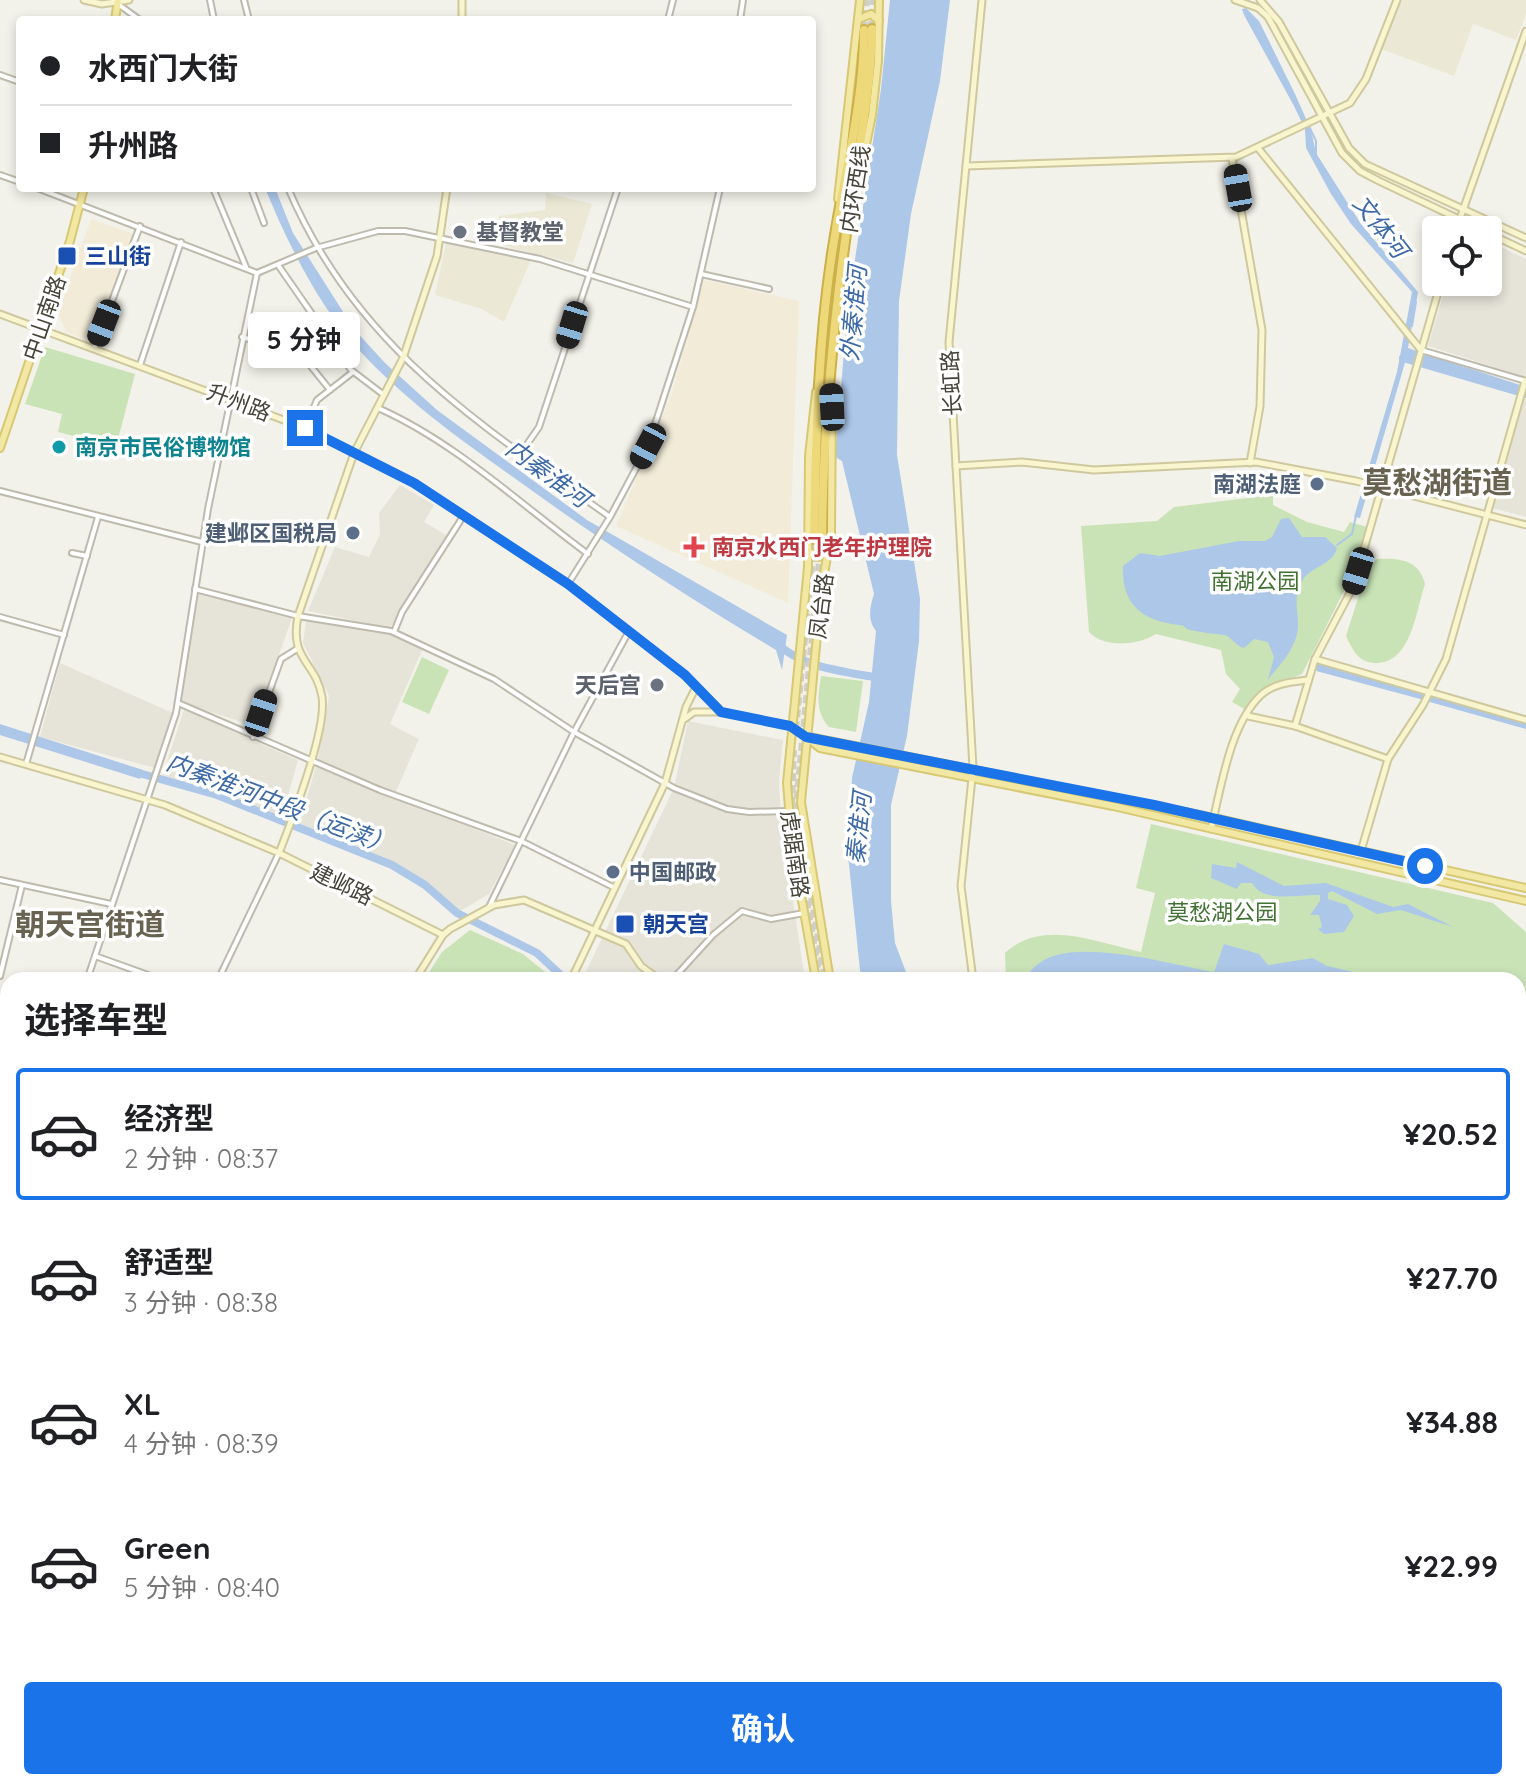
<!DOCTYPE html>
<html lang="zh">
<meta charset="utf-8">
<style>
:root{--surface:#fff;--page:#f2f2f2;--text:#202124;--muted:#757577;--line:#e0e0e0;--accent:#1a73e8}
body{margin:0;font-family:Quicksand,"Noto Sans SC",sans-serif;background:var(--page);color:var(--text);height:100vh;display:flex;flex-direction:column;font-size:30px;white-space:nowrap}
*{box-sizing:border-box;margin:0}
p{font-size:26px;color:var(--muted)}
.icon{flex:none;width:44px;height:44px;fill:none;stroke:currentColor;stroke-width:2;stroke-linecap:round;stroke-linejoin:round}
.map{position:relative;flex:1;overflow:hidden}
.sheet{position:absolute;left:0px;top:972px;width:1526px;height:818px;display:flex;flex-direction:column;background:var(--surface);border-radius:24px 24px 0 0;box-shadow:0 4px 12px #0003}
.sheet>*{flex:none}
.guide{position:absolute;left:16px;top:16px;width:800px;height:176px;border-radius:8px;box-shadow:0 4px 12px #0003;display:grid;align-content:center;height:176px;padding:0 24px;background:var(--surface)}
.tools{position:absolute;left:1422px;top:216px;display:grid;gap:16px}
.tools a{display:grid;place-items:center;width:80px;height:80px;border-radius:8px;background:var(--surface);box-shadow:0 4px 12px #0003;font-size:40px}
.end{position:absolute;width:36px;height:36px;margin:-18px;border:10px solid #1a73e8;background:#fff;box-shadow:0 0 0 4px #fff}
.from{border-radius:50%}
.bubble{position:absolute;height:56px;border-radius:8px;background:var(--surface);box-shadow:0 4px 12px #0003;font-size:26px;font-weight:700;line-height:56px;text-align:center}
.car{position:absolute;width:24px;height:48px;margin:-24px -12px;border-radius:10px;box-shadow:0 0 6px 2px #0007;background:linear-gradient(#222 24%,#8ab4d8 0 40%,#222 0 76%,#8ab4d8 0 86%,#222 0)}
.guide b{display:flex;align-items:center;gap:28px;height:76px;font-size:30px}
.guide b+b{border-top:2px solid var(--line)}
.guide i{width:20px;height:20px;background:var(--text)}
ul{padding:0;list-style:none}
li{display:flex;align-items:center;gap:24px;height:132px;margin:0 16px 12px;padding:0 8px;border:4px solid transparent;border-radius:8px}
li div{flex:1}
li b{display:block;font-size:30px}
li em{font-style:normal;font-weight:700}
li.selected{border-color:var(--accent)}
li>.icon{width:72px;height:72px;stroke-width:1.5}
h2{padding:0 24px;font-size:36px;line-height:96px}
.button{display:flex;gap:16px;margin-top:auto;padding:16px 24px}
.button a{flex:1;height:92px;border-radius:8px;background:var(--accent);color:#fff;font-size:32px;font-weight:700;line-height:92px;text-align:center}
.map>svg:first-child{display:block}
</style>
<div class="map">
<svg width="1526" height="1789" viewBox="0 0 1526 1789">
<rect width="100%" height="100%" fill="#f3f2ea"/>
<!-- residential -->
<g fill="#e6e4d9">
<path d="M 1488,241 L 1526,259 L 1526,377 L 1428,346 L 1447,282 L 1488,282 Z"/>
<path d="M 1523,398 L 1526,399 L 1526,517 L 1492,508 Z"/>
<path d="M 400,485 L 434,505 L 424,522 L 446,535 L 390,628 L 308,611 L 335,547 L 369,557 L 380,534 L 379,513 Z"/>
<path d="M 198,589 L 293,615 L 254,726 L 180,702 Z"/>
<path d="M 307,615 L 366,624 L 424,646 L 390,724 L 419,739 L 394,796 L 515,845 L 489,894 L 457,913 L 425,885 L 392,865 L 298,828 L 317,763 L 329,696 L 303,643 Z"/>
<path d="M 60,663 L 173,713 L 155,768 L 40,737 Z"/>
<path d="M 184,710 L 298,760 L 280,825 L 223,792 L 162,777 Z"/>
<path d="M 688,721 L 783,740 L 779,781 L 781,822 L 805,980 L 582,980 L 674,788 Z"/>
</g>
<!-- commercial -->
<g fill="#f2ebd8">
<path d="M 91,219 L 134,234 L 93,343 L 66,332 L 58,312 Z"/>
<path d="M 704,280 L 799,301 L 788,603 L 616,526 L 670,399 Z"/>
<rect x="301" y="1782" width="65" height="7"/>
</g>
<!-- education -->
<g fill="#ebe8d5">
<path d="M 1402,0 L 1526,0 L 1526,14 L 1516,40 L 1473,24 L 1454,76 L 1381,49 Z"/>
<path d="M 546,193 L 592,204 L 573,263 L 489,242 L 499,216 L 545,210 Z"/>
<path d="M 446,243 L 531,260 L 504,322 L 482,309 L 435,295 Z"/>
<path d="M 501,1782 L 641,1782 L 639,1789 L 502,1789 Z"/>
<path d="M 920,1782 L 1049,1782 L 1045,1789 L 923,1789 Z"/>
</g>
<!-- green -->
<g fill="#c9e3b7">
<path d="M 45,347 L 135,374 L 116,447 L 58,432 L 62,414 L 25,404 Z"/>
<path d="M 1273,495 L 1273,505 L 1307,522 L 1344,532 L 1350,522 L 1367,527 L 1348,583 L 1302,674 L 1272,686 L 1248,711 L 1232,702 L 1240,689 L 1226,674 L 1221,650 L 1156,634 C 1138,645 1105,649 1089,632 L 1081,526 L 1157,521 L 1174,507 Z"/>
<path d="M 1377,559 C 1398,558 1419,559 1425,584 C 1416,610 1412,663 1376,663 C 1359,663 1353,651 1346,636 L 1368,567 Z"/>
<path d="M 422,657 L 449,670 L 429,714 L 402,702 Z"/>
<path d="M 821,676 L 863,681 L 856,732 L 829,727 C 815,711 818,696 821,676 Z"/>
<path d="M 1151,824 L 1493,903 L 1526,932 L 1526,1067 L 1518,1095 L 1518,980 L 1006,980 L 1005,953 C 1042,918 1096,942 1141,952 L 1155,893 L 1136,888 Z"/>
<path d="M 470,930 L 523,954 L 555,980 L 424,980 L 442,952 Z"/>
</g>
<!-- parking -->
<path fill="#e5e4e1" d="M 1526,1072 L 1526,1170 L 1518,1168 L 1518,1101 Z"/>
<!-- water -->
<g fill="#adc7e9">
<path d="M 890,0 L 950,0 L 940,81 L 911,214 L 899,301 L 897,455 L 920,599 L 919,641 L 907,736 L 891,805 L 891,901 L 895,943 L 909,980 L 861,980 L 848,855 L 852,778 L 869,702 L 876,631 C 867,620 870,606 874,594 L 842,461 L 835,457 L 848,305 L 881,89 Z"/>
<path d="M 1246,8 L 1259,21 L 1295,94 L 1311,130 L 1316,153 L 1361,224 L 1418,292 L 1408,348 L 1526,387 L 1526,393 L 1406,359 L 1360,518 L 1354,517 L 1397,372 L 1412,292 L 1351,224 L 1331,194 L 1306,148 L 1305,129 L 1294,106 L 1244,15 L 1242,9 Z"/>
<path d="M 265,188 L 275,188 L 293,233 L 354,329 L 385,363 L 437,410 L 587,520 L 787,635 L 782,670 L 776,650 C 686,596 598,539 513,477 C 459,439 404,399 359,350 C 318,305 288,244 265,188 Z"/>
<path d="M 1289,518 L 1302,537 L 1325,537 L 1337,548 C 1333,565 1311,566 1302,581 C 1293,595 1298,610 1298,624 C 1299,644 1281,665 1268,679 L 1274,657 L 1268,642 L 1254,639 L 1244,648 C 1235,646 1231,636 1224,635 C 1213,634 1201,632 1190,630 C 1183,628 1186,625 1179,625 C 1144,621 1121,606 1123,566 L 1140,553 L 1160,556 L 1239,541 L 1265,541 L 1272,537 L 1281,519 Z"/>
<path d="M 0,724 L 143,770 L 140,779 L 0,735 Z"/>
<path d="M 1237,862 L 1284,886 L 1326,883 L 1393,907 L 1408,904 L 1453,927 L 1401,910 L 1377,914 L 1332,891 L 1328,893 L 1328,899 L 1347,905 L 1354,916 L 1344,932 L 1324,934 L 1318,929 L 1322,927 L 1319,915 L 1310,915 L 1320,901 L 1320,895 C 1299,894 1264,904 1252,883 L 1241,883 L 1237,889 L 1211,878 L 1212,864 L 1236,868 Z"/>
<path d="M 1224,944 L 1259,954 L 1268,965 L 1313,958 L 1327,966 L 1388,980 L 1023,980 C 1028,974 1034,966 1041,962 C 1078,937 1172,965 1214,972 Z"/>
<path d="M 1354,1782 L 1518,1782 L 1526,1785 L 1526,1789 L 1368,1789 Z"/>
</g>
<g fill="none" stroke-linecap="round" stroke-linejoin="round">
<!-- stream -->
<g stroke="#adc7e9" stroke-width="2">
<path d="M 1308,124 L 1316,141 L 1316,156"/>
<path d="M 1412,326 L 1416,302"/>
<path d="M 1337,545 L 1352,534 L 1356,516"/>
</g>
<!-- river -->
<g stroke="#adc7e9" stroke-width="8">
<path d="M 1403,358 L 1526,394"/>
<path d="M 777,643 C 801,668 847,672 880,678"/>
<path d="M 1320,668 L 1424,696"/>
<path d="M 1430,698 L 1526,725"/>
<path d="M 135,772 L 217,795 L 392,865 L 425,885 L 457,913 L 537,953 L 566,980"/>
</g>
<!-- highway-tunnel -->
<g stroke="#d0cfc7" stroke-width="8" stroke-dasharray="8 4" stroke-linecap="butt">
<path d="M 872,29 L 874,0"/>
<path d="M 864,30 L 866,0"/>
<path d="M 822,540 L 797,805 L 826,980"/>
<path d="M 795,729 L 814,539"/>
<path d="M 791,805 L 793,750"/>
<path d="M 792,818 L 819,980"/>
<path d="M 1229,1782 L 1236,1789"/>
</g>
<defs>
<g id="street">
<path d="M 210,0 L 214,20"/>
<path d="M 244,0 L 249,20"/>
<path d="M 118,4 L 140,20"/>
<path d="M 668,20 L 673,0"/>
<path d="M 740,20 L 743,0"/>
<path d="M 0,75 L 20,82"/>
<path d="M 0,175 L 20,182"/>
<path d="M 37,188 L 257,273"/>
<path d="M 213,188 L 246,267"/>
<path d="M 251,188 L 264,223"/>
<path d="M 288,188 C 355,346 477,422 610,517"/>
<path d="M 278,265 L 351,370 L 384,395"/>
<path d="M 257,273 L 316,248 L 378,231 L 405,231 L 540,259 L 693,307"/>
<path d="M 701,274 L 769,289"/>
<path d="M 242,337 L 279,348 L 310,325"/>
<path d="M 289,339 L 330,390"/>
<path d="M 94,349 L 140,226"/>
<path d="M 1421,350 L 1526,381"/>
<path d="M 140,365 L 181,242"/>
<path d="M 378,408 C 455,442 520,504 588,554"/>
<path d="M 305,428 L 317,400 L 353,372"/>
<path d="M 521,453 L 539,427 L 618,188"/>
<path d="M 0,491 L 202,542"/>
<path d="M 72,553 L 87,556"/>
<path d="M 568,584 L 610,517 L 648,446 L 693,307 L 720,188"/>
<path d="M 195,589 L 298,616 L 391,631 L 494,679 L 574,732 L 674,788 L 727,809 L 749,812 L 787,811"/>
<path d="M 0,617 L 64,635"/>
<path d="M 394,632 L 402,612 L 464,515"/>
<path d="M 178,703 L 380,790 L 521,841 L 615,888"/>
<path d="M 253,737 L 281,659 L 297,649"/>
<path d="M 26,764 L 98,517"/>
<path d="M 0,880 L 111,904"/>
<path d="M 489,907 L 574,732 L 629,631"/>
<path d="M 95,956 L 162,980"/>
<path d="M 0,976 L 22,885"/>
<path d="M 87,980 L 176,713 L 208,509 L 257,273"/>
<path d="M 218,980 L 279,853"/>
<path d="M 672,980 L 713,935 L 742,911 L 771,919 L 804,913"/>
<path d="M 0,1018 L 8,1021"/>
<path d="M 0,1246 L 8,1222"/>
<path d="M 1518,1371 L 1526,1369"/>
<path d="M 1518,1421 L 1526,1447"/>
<path d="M 1518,1482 L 1526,1480"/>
<path d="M 105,1789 L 106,1782"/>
<path d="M 229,1789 L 231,1782"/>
<path d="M 820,1789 L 821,1782"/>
<path d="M 1174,1789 L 1178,1782"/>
</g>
<g id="secondary">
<path d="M 84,0 L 102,4 L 129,0"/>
<path d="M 1235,0 L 1258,8 L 1268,17 L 1342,153 L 1360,171 L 1379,181 L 1482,230"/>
<path d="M 1260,0 L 1279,22 L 1349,148 L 1365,164 L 1526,238"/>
<path d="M 462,20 L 462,0"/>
<path d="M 1258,148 L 1421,350"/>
<path d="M 1232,158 L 1262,330 L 1260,406 L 1250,463"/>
<path d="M 966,166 L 1236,157 L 1350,103 L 1366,79 L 1397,0"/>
<path d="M 1456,230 L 1526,31"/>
<path d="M 1488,233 L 1526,251"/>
<path d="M 0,314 L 305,428 L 414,483 L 568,584 L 685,675 L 721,712 L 790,726 L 806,737"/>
<path d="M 956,466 L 1022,462 L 1094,470 L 1256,462 L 1356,481 L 1526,525"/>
<path d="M 1315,659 L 1526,720"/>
<path d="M 1248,716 L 1295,726 L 1388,759 L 1361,851"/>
<path d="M 683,720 L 694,712 L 721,712"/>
<path d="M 1295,726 L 1315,659 L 1353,587 L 1441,282"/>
<path d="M 0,757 L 165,805 L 279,853 L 443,935"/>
<path d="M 1388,759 L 1423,705 L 1446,659 L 1525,381"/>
<path d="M 1211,829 C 1221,788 1230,724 1261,695 C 1274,683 1292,682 1308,680"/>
<path d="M 279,853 C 292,820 327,729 322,697 C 316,661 289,661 298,616 L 354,453 L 403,358 L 437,256 L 447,188"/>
<path d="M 415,980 L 443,935 L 450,929 L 494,905 L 524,900 L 626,944 L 641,966 L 660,980"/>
<path d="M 571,980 L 665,783 L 686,707 L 695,689"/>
<path d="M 973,980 L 961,886 L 973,768 L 949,342 L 982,0"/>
<path d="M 0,1115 L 8,1117"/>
<path d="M 0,1350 L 8,1354"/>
<path d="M 1518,1627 L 1526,1624"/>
<path d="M 0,1749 L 8,1749"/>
<path d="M 0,1753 L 8,1753"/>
<path d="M 1518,1758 L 1526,1762"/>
<path d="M 52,1789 L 53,1782"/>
<path d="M 403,1789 L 403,1782"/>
<path d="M 660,1789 L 662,1782"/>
</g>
<g id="primary">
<path d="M 859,19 L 871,14 L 879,21"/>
<path d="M 115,20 L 118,0"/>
<path d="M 838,199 L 860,0"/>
<path d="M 851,218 L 872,115 L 878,61 L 879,0"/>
<path d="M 816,392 L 809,456 L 808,567 L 787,783 L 792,844 L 816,980"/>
<path d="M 0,448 L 70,241 L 84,188"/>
<path d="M 808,551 L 818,557 L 827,551"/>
<path d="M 806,737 L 820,748 L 1113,806 L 1526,901"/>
<path d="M 809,737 L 1214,818 L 1526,888"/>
<path d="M 830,980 L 801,802 L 822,584 L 831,536 L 832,396"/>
<path d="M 1518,1245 L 1526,1239"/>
<path d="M 0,1591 L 8,1591"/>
<path d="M 0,1596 L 8,1597"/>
<path d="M 1221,1782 L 1229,1789"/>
<path d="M 1242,1782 L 1249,1789"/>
</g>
<g id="highway">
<path d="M 814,539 C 816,437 818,335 835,235 C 846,166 864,100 864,30"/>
<path d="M 822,540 C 823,426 834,312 851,199 C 860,142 871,87 872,29"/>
</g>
</defs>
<!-- street casing -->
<use href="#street" stroke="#bebaad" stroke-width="8"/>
<!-- secondary casing -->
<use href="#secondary" stroke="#cec89e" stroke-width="9"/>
<!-- primary casing -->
<use href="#primary" stroke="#d7c874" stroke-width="10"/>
<!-- highway casing -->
<use href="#highway" stroke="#ccb04a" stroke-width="12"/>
<!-- street -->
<use href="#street" stroke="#fff" stroke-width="4"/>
<!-- secondary -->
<use href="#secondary" stroke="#f9f5ce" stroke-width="5"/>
<!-- primary -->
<use href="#primary" stroke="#f3e8a3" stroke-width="6"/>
<!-- highway -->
<use href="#highway" stroke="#eed97a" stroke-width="8"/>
</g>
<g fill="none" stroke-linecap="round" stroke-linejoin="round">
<!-- route -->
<path stroke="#1a73e8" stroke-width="10" d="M 305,428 L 414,483 L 568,584 L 685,675 L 721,712 L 790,726 L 806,737 L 1154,805 L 1425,866"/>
</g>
<!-- markers -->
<g fill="#6b7280" stroke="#fff" stroke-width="3">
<circle cx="460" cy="232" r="8"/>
<circle cx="657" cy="685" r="8"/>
</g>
<g fill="#1a4fb4" stroke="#fff" stroke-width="3">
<rect x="57" y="246" width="20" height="20" rx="4"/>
<rect x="615" y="914" width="20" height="20" rx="4"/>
</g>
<circle fill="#0f9aa8" stroke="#fff" stroke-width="3" cx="59" cy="447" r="8"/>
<g fill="#5c6f8a" stroke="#fff" stroke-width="3">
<circle cx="1317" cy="484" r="8"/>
<circle cx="353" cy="533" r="8"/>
<circle cx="613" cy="872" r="8"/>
</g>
<path fill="#e0444e" stroke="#fff" stroke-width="3" d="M690 535h8v8h8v8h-8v8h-8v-8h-8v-8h8z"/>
<g text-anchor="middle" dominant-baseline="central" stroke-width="7" stroke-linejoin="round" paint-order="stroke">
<!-- street labels -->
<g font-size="22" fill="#464339" stroke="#fff">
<text transform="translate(855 189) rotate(-81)">内环西线</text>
<text transform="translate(44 318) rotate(-71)">中山南路</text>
<text transform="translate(951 383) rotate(-93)">长虹路</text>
<text transform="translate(239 402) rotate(21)">升州路</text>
<text transform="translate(821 606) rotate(-83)">凤台路</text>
<text transform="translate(795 854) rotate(82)">虎踞南路</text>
<text transform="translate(342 884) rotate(26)">建邺路</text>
</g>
<!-- worship labels -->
<g font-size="22" font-weight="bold" fill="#5b616d" stroke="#fff" text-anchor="start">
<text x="476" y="232">基督教堂</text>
<text x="641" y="685" text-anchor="end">天后宫</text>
</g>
<!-- transit labels -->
<g font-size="22" font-weight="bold" fill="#164399" stroke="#fff" text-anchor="start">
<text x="85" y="256">三山街</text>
<text x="643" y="924">朝天宫</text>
</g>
<!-- culture labels -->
<g font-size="22" font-weight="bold" fill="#0d838f" stroke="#fff" text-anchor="start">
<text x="75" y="447">南京市民俗博物馆</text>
</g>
<!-- service labels -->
<g font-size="22" font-weight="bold" fill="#4e5e75" stroke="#fff" text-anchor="end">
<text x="1301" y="484">南湖法庭</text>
<text x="337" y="533">建邺区国税局</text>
<text x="629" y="872" text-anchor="start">中国邮政</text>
</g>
<!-- health labels -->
<g font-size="22" font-weight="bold" fill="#be3a42" stroke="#fff" text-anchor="start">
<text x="712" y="547">南京水西门老年护理院</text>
</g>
<!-- park labels -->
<g font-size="22" fill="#417232" stroke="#fff">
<text x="1255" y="581">南湖公园</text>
<text x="1222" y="912">莫愁湖公园</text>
</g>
<!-- water labels -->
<g font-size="24" font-style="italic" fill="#3d6aa7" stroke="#fff">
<text transform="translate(1381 226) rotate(52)">文体河</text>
<text transform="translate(853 313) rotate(-85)">外秦淮河</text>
<text transform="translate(548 473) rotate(36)">内秦淮河</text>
<text transform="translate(280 803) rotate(21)">内秦淮河中段（运渎）</text>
<text transform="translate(858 828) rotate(-84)">秦淮河</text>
</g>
<!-- district labels -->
<g font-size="30" font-weight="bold" fill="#686251" stroke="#fff">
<text x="1437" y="482">莫愁湖街道</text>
<text x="90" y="924">朝天宫街道</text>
</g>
</g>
</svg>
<div class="tools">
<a><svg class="icon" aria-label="locate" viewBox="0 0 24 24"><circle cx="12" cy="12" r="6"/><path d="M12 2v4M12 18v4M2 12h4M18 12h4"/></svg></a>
</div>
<i class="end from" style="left:1425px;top:866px"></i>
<i class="end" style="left:305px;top:428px"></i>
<div class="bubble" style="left:248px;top:312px;width:112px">5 分钟</div>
<i class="car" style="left:1238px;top:188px;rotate:350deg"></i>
<i class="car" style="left:104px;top:323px;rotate:201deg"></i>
<i class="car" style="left:572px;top:325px;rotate:197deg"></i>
<i class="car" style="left:832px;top:407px;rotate:357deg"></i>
<i class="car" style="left:648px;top:446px;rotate:208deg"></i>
<i class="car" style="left:1358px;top:571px;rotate:197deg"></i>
<i class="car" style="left:261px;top:713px;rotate:18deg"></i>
<div class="guide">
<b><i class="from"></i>水西门大街</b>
<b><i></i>升州路</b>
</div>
<section class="sheet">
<h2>选择车型</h2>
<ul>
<li class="selected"><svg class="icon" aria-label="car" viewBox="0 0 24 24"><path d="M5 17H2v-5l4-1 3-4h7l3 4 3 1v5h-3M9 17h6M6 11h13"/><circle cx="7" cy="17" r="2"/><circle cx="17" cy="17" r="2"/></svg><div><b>经济型</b><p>2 分钟 · 08:37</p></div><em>¥20.52</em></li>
<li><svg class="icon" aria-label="car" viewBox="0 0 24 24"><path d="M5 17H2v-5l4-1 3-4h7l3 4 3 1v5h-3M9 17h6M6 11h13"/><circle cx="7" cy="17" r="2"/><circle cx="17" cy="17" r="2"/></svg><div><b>舒适型</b><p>3 分钟 · 08:38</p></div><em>¥27.70</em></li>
<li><svg class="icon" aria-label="car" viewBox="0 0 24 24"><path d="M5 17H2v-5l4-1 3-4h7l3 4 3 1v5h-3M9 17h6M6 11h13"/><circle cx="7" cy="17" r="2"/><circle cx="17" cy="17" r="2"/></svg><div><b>XL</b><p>4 分钟 · 08:39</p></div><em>¥34.88</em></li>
<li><svg class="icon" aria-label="car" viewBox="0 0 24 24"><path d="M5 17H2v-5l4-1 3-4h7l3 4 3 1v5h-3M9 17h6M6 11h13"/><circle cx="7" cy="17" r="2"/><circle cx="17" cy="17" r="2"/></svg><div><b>Green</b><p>5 分钟 · 08:40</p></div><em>¥22.99</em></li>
</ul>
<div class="button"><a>确认</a></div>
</section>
</div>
